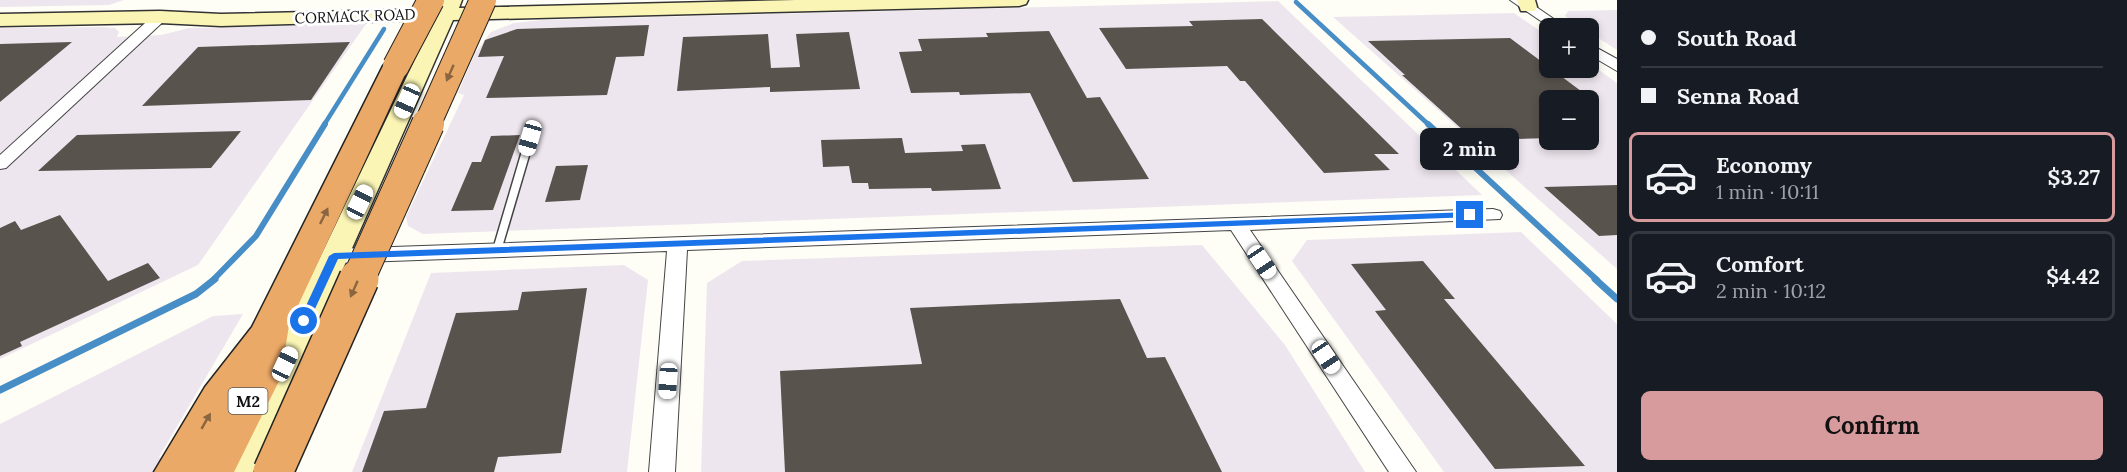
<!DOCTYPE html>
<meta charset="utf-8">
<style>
:root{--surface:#171b24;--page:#242831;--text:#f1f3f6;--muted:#9ea1a6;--line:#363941;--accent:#d89b9d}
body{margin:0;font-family:Lora,serif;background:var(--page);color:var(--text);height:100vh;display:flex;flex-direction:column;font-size:22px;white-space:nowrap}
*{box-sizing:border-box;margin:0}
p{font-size:20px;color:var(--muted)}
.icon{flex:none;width:33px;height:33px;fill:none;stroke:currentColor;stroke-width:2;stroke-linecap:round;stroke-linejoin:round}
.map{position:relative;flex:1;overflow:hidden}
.sheet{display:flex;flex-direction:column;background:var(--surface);width:510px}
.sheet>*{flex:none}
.banner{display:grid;align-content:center;height:132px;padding:0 24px;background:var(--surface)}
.fabs{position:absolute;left:1539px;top:18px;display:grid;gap:12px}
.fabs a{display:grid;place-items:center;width:60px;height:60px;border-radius:9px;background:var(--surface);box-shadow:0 3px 9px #0003;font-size:30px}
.end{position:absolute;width:27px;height:27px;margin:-14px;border:8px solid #1a73e8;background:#fff;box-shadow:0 0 0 3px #fff}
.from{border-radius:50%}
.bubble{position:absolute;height:42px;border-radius:9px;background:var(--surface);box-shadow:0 3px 9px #0003;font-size:20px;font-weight:700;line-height:42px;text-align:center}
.car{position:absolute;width:18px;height:36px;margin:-18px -9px;border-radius:8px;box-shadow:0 0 4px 2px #0007;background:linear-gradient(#fff 24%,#345 0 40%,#fff 0 76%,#345 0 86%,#fff 0)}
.banner b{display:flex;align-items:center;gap:21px;height:57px;font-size:22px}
.banner b+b{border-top:2px solid var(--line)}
.banner i{width:15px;height:15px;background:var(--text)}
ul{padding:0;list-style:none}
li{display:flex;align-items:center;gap:18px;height:90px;margin:0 12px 9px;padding:0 12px;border:3px solid var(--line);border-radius:9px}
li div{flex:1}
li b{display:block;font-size:22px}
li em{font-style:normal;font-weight:700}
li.active{border-color:var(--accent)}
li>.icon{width:54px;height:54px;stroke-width:1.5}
.cta{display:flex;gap:12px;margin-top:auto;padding:12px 24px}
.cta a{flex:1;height:69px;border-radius:9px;background:var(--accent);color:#111;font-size:24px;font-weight:700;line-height:69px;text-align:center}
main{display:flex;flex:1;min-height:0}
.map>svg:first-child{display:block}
</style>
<main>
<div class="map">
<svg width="1617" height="472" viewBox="0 0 1617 472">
<rect width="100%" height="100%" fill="#fefdf6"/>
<!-- industrial -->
<g fill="#eee6ee" fill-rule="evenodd">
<path d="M 0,0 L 124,0 L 109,5 L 0,7 Z"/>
<path d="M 1278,1 L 1482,195 L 423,234 L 408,226 L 406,217 L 464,95 L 458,93 L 475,53 L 491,32 L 514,23 L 543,20 Z"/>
<path d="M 1617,10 L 1617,50 L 1589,32 L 1588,28 L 1584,28 L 1565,16 L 1568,11 Z"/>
<path d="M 1514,13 L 1549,37 L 1550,68 L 1588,68 L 1589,63 L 1617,83 L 1617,269 L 1333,17 ZM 1550,100 L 1588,100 L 1588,140 L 1550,140 Z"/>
<path d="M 366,24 L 198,265 L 0,359 L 0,28 L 104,27 L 115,28 L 119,32 L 117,37 L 161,35 L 189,28 Z"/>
<path d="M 1521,232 L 1617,324 L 1617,472 L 1444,472 L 1292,261 L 1307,240 Z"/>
<path d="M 1202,245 L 1285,345 L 1365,472 L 701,472 L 707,283 L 742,261 Z"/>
<path d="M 624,265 L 648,280 L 627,472 L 352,472 L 431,273 Z"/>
<path d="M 243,314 L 159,457 L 165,461 L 159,472 L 0,472 L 0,424 L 213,316 Z"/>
</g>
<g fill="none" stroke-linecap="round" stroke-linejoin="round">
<!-- stream-far2 -->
<g stroke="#488ec6" stroke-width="4.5">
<path d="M 1296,2 L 1429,125"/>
<path d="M 324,125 L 384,29"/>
</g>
<!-- stream-far1 -->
<g stroke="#488ec6" stroke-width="6">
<path d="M 1428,124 L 1597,280"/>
<path d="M 213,280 L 256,236 L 325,124"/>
</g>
<!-- stream -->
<g stroke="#488ec6" stroke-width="7">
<path d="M 1595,279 L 1617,299"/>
<path d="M 0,390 L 196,294 L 215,279"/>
</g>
</g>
<!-- building -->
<g fill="#59534e">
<path d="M 1262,19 L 1399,154 L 1374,154 L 1390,170 L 1324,173 L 1245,81 L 1240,81 L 1227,66 L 1126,69 L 1099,28 L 1193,26 L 1189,21 Z"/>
<path d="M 649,25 L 644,56 L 616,57 L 607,95 L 486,98 L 504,56 L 478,57 L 485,40 L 517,29 Z"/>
<path d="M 1049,31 L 1087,98 L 1100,97 L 1149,179 L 1073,182 L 1030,93 L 960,95 L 959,92 L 911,93 L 899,52 L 922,51 L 918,39 L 988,37 L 986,33 Z"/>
<path d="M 849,32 L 860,89 L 770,92 L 770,87 L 677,91 L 683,37 L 768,34 L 771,68 L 800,67 L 796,34 Z"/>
<path d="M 1510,38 L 1593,100 L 1550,100 L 1550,138 L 1474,140 L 1402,75 L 1405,75 L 1368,41 Z"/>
<path d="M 72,42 L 0,102 L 0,44 Z"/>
<path d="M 350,42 L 311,100 L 142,106 L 198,47 Z"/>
<path d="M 241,131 L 211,168 L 38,171 L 77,135 Z"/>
<path d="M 520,135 L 493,210 L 451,211 L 472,162 L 481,162 L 491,136 Z"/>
<path d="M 902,138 L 905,153 L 963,151 L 961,145 L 985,144 L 1001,189 L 932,191 L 931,188 L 869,189 L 868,183 L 852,183 L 849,166 L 823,167 L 821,140 Z"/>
<path d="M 588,165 L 580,200 L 545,202 L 556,166 Z"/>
<path d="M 1617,185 L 1617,235 L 1599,236 L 1544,187 Z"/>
<path d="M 60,215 L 108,281 L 148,263 L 160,278 L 20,342 L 22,346 L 0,356 L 0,228 L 15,221 L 21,230 Z"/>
<path d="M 1423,261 L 1455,299 L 1444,299 L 1585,466 L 1495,469 L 1375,311 L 1386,310 L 1351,264 Z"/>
<path d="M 587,288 L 561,453 L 498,457 L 494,472 L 362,472 L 384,411 L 426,408 L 456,313 L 518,310 L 522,292 Z"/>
<path d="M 1120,299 L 1147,358 L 1165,357 L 1222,472 L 785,472 L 780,371 L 922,364 L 910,308 Z"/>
</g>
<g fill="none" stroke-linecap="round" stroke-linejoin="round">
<defs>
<path id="lane" d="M 497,250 L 530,138"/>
<g id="street">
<path d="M 1510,0 L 1526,0 L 1567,28 L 1551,28 Z"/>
<path d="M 160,13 L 165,14 L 167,17 L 165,20 L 6,168 L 0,169 L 0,155 L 155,14 Z"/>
<path d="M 1588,43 L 1617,59 L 1617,71 L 1588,54 Z"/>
<path d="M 1493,209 L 1500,211 L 1502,215 L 1500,219 L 1250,230 L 1416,472 L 1389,472 L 1231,230 L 687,250 L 675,472 L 649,472 L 667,251 L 334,263 L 327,261 L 324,256 L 327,251 L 334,249 Z"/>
</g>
<g id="secondary">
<path d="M 444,0 L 462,0 L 459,8 L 796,0 L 1028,0 L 1026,4 L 1019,6 L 453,20 L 253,472 L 217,472 L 434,20 L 221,26 L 160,23 L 0,26 L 0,14 L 160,11 L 221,14 L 440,9 Z"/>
<path d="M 1517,0 L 1535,0 L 1537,7 L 1535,11 L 1521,11 Z"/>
</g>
<path id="highway" d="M 396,58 L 405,61 L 409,66 L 289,325 L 281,377 L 234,472 L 154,472 L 205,387 L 252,327 L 383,66 L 387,61 Z"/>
</defs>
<!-- lane casing -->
<use href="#lane" stroke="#444" stroke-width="11"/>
<!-- street casing -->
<use href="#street" stroke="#444" stroke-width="2"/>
<!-- secondary casing -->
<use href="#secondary" stroke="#333" stroke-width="3"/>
<!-- highway casing -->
<use href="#highway" stroke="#222" stroke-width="3"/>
<!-- lane -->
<use href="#lane" stroke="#fff" stroke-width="8"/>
<!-- street -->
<use href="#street" fill="#fff" fill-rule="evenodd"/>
<!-- secondary -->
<use href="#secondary" fill="#faf5b5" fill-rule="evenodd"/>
<!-- highway -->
<use href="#highway" fill="#eba967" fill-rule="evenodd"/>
<defs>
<g id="highway-bridge-far2">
<path d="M 396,66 L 431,0"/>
<path d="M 427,125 L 483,0"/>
</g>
<path id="highway-bridge-far1" d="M 358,280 L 428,124"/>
<path id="highway-bridge" d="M 273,472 L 359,279"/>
</defs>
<!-- highway-bridge-far2 casing -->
<use href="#highway-bridge-far2" stroke="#222" stroke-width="28" stroke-linecap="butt"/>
<!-- highway-bridge-far1 casing -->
<use href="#highway-bridge-far1" stroke="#222" stroke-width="34" stroke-linecap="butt"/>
<!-- highway-bridge casing -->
<use href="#highway-bridge" stroke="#222" stroke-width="42" stroke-linecap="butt"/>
<!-- highway-bridge-far2 -->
<use href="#highway-bridge-far2" stroke="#eba967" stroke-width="26"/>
<!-- highway-bridge-far1 -->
<use href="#highway-bridge-far1" stroke="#eba967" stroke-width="32"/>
<!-- highway-bridge -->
<use href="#highway-bridge" stroke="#eba967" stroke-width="39"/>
</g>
<!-- one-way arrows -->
<defs><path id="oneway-solid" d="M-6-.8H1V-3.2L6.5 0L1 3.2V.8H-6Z" transform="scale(1.5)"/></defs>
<g fill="#896540">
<use href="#oneway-solid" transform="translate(450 73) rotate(114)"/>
<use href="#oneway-solid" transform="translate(324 216) rotate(-64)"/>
<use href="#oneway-solid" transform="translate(354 289) rotate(114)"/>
<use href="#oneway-solid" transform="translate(206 421) rotate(-60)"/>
</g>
<!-- route -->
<path fill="#1a73e8" d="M 1470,212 L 1475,215 L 1473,217 L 338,259 L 308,324 L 304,325 L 299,321 L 329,256 L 334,253 Z"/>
<g text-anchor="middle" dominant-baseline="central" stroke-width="6" stroke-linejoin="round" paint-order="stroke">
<!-- far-street labels -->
<g font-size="15" fill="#111" stroke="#fff">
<text transform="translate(355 16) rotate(-2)">CORMACK ROAD</text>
</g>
<!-- shield labels -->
<rect fill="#fff" stroke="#585858" stroke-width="1.5" x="228.5" y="388" width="39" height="26" rx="4.5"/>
<g font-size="16" font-weight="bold" fill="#111">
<text x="248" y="401">M2</text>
</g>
</g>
</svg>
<div class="fabs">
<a>+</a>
<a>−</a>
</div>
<i class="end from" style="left:304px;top:321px"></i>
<i class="end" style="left:1470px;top:215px"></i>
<div class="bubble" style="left:1420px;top:128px;width:99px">2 min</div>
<i class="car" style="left:407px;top:101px;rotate:204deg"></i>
<i class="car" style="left:530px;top:138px;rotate:196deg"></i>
<i class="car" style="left:360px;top:202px;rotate:26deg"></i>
<i class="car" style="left:1262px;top:262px;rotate:146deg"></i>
<i class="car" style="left:1326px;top:357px;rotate:146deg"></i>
<i class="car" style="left:285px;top:364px;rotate:25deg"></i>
<i class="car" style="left:668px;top:381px;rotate:184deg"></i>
</div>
<section class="sheet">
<div class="banner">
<b><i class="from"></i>South Road</b>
<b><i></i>Senna Road</b>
</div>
<ul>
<li class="active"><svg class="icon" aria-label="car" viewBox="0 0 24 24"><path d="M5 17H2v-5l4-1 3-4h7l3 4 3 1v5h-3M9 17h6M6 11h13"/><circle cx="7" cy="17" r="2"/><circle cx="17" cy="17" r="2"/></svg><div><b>Economy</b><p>1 min · 10:11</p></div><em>$3.27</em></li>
<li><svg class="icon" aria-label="car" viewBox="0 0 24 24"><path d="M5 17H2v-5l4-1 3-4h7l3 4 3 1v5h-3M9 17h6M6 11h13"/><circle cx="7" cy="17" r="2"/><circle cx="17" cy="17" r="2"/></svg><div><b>Comfort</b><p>2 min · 10:12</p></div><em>$4.42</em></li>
</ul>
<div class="cta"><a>Confirm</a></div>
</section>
</main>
